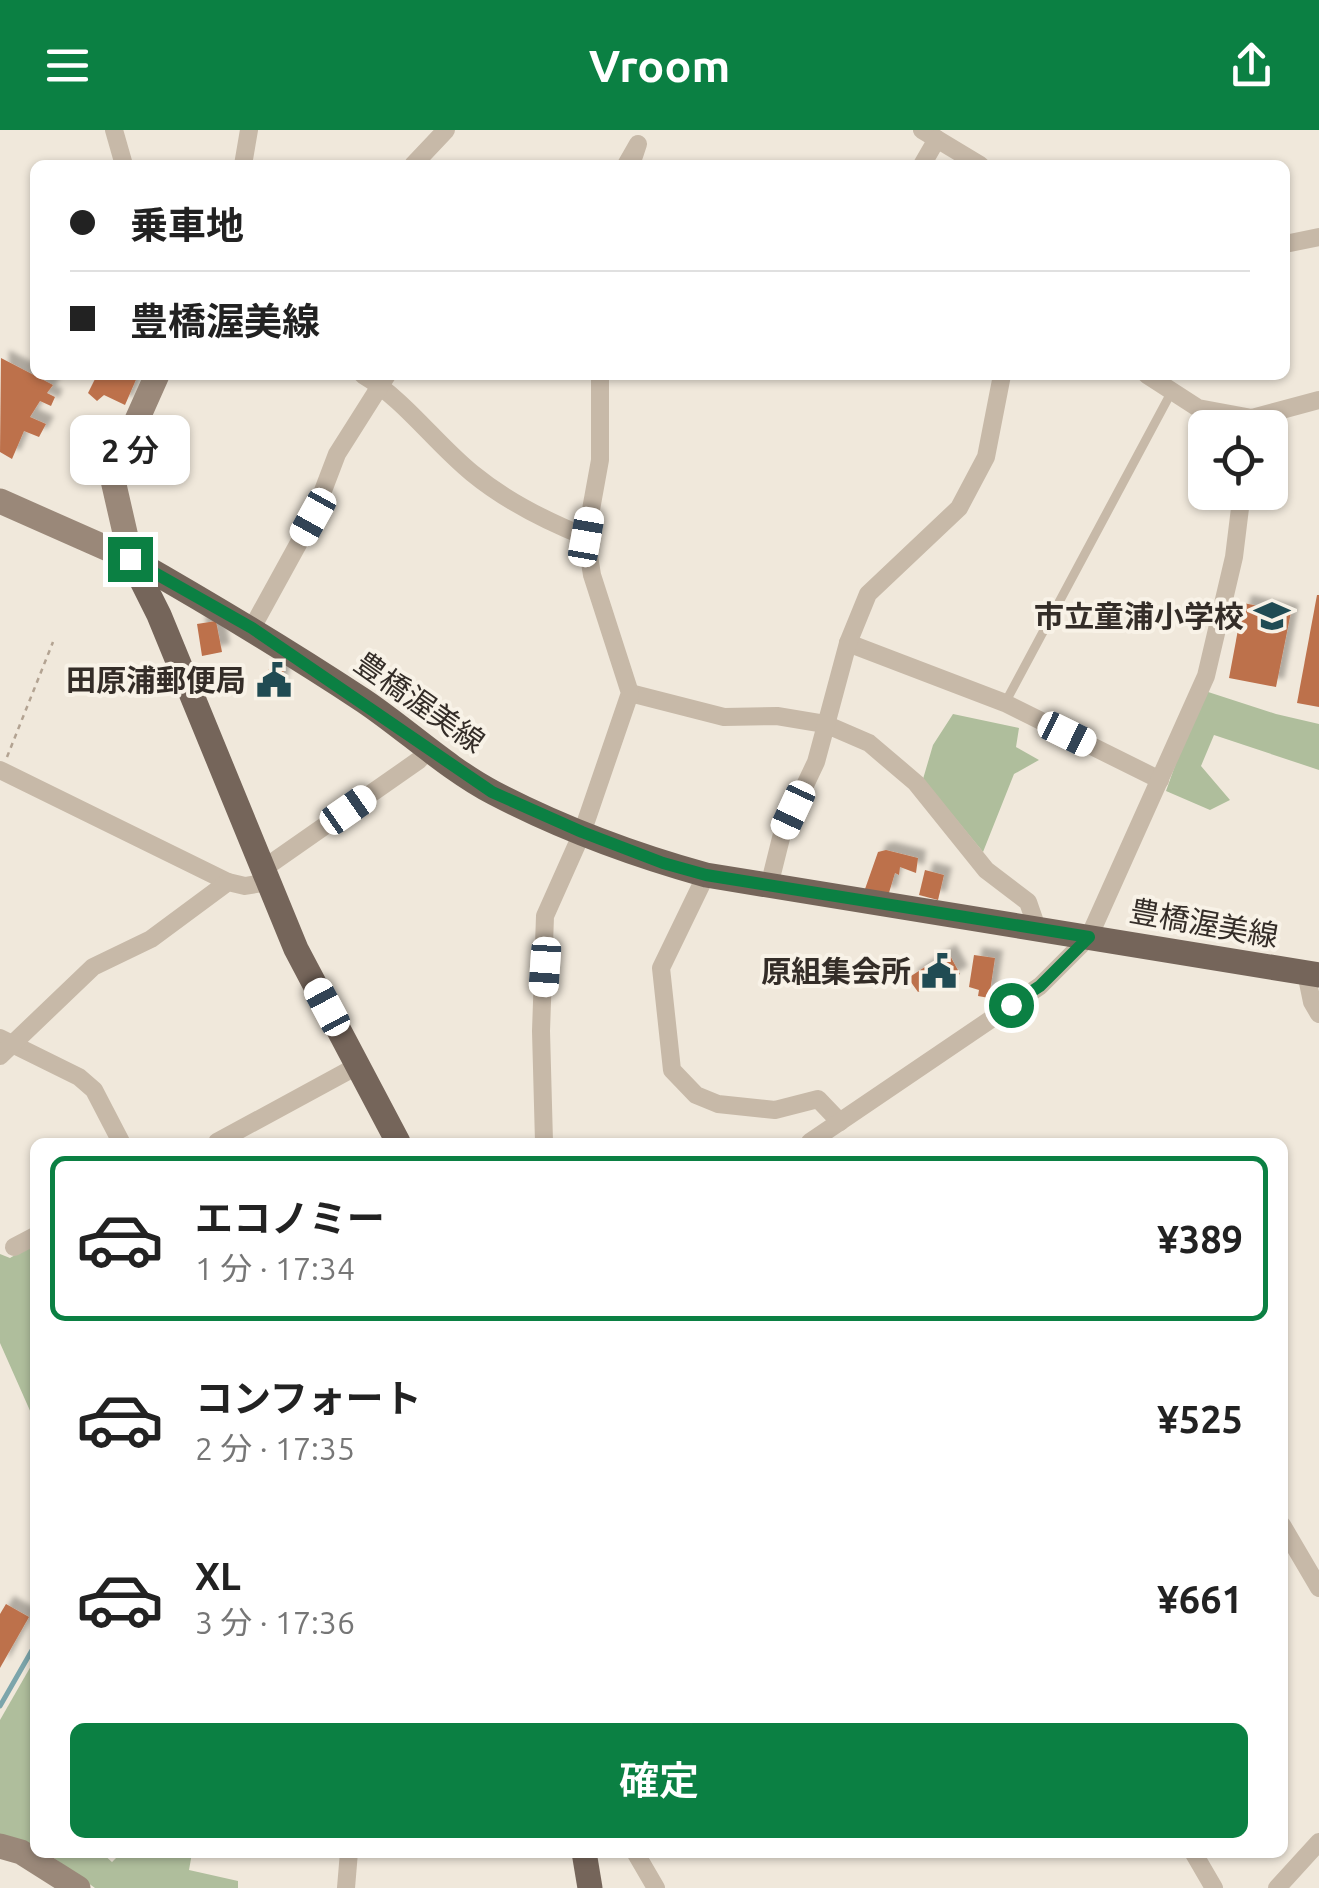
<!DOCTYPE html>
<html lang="ja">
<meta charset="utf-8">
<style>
:root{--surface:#fff;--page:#f6f6f6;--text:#222;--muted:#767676;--line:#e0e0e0;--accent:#0b8043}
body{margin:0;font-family:Ubuntu,"Noto Sans JP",sans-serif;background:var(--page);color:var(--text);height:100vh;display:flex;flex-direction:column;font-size:38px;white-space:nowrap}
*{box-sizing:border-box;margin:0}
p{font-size:32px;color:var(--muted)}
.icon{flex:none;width:55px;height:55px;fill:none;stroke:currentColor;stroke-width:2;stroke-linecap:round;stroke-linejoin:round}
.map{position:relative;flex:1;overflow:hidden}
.panel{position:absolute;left:30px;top:1008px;width:1258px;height:720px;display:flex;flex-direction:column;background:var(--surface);border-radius:15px;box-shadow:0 2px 8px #0004}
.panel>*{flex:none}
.banner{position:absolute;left:30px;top:30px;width:1260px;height:220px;border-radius:15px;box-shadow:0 2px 8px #0004;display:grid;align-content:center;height:220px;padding:0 40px;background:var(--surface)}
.tools{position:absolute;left:1188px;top:280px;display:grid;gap:20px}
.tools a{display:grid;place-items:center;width:100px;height:100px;border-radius:15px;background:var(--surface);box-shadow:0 2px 8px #0004;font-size:50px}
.end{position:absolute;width:45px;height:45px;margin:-22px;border:12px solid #0b8043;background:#fff;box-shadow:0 0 0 5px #fff}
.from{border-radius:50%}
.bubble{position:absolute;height:70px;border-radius:15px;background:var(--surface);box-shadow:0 2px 8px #0004;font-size:32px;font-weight:600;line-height:70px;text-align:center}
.car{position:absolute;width:30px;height:60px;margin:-30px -15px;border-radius:12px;box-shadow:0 0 8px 2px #0007;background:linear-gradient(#fff 24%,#345 0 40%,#fff 0 76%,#345 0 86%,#fff 0)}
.banner b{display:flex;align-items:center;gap:35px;height:95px;font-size:38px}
.banner b+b{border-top:2px solid var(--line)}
.banner i{width:25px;height:25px;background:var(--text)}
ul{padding:18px 0 0;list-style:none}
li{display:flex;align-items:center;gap:30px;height:165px;margin:0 20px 15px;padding:0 20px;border:5px solid transparent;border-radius:15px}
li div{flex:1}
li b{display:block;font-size:38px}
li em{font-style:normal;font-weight:600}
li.on{border-color:var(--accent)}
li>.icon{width:90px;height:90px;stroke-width:1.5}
.cta{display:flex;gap:20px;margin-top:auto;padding:20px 40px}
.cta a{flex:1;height:115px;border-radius:15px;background:var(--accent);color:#fff;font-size:40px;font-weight:600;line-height:115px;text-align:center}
header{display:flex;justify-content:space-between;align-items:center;height:130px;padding:0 40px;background:var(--accent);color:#fff;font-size:45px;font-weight:600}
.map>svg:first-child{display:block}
</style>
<header><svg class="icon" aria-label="menu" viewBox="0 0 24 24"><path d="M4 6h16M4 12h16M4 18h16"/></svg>Vroom<svg class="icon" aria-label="share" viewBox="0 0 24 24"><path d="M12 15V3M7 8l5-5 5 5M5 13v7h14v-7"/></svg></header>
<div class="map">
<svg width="1319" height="1758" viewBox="0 0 1319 1758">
<defs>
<filter id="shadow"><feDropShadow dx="8" dy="-8" stdDeviation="2.5" flood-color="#0004"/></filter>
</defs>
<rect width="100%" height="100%" fill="#f0e8db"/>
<!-- green -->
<g fill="#afbe9c">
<path d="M 1202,560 L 1276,584 L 1319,594 L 1319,640 L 1214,605 L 1201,636 L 1230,670 L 1210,680 L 1166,661 Z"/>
<path d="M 953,584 L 1019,598 L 1016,617 L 1039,630 L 1014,644 L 983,722 L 923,649 L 933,615 Z"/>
<path d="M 35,1113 L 35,1292 L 0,1213 L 0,1124 L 10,1128 Z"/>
<path d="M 35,1529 L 35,1716 L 0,1704 L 0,1590 Z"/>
<path d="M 47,1723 L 102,1723 L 112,1732 L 121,1723 L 192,1723 L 189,1740 L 238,1751 L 238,1758 L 95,1758 Z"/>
</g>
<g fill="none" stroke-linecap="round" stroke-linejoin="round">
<!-- stream -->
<path stroke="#7ca5ab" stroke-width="5" d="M 0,1576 L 35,1515"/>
</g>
<!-- building -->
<g fill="#bd714c" filter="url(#shadow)">
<path d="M 1,228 L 53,255 L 47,263 L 55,267 L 51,276 L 40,271 L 30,287 L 46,294 L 39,307 L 24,301 L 12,329 L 0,322 Z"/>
<path d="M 97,245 L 138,245 L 125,275 L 104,265 L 97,271 L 88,263 Z"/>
<path d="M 1317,465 L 1319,465 L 1319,577 L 1297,573 Z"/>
<path d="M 1243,473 L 1291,482 L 1276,557 L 1229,548 Z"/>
<path d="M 216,491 L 222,522 L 202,526 L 197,494 Z"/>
<path d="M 271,532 L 285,536 L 276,567 L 262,563 Z"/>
<path d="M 886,720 L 918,728 L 916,743 L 900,737 L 899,745 L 895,743 L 888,766 L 865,759 L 878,722 Z"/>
<path d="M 925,740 L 944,745 L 938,770 L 919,765 Z"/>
<path d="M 948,822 L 960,844 L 944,853 L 943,848 L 918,862 L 908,848 Z"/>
<path d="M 974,825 L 995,828 L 989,868 L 978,866 L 979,860 L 969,857 Z"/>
<path d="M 6,1474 L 29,1487 L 0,1538 L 0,1484 Z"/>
</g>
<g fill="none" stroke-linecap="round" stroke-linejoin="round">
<!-- path -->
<path stroke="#b3a392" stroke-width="2.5" stroke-dasharray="5 5" stroke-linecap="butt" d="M 7,627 L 53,512"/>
<!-- lane -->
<path stroke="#c7b9a8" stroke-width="9" d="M 1005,573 L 1172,261"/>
<!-- street -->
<g stroke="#c7b9a8" stroke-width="18">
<path d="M 114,0 L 124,35"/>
<path d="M 922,0 L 980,35"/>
<path d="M 243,35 L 249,0"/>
<path d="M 413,35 L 446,0"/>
<path d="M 626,35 L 638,14 L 631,35"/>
<path d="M 922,35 L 937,9"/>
<path d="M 1285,114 L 1319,107"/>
<path d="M 363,245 C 405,270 434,312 472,343 C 506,371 546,391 586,407"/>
<path d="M 1147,245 L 1198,278 L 1252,288 L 1319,270"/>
<path d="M 252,498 L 313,387 L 337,324 L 387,245"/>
<path d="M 848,513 L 1005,573 L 1160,650"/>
<path d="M 630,563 L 724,587 L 777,586 L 825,594 L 869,613 L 916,653 L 986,740 L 1028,772 L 1037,798"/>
<path d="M 0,640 L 228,752"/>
<path d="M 263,739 L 419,630 L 430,618"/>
<path d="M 706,745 L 661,838 L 672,940 L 696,965 L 718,974 L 775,980 L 818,969 L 840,992"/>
<path d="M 769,756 L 782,704 L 816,632 L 848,513 L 868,464 L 959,378 L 986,327 L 1002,245"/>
<path d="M 1306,843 L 1312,872 L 1319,884"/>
<path d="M 0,908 L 79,947 L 94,960 L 121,1012"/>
<path d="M 0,926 L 93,837 L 151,809 L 228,752 L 245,756 L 268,752"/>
<path d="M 217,1012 L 357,936"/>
<path d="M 544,1012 L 541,901 L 545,786 L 582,703 L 630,563 L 592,445 L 586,407 L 600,330 L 600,245"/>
<path d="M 810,1012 L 1040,856 L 1089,807 L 1206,546 L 1234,427 L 1242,362"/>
<path d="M 14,1117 L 35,1106"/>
<path d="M 1282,1395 L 1319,1458"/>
<path d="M 635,1722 L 656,1758"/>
<path d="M 1193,1722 L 1214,1758"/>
<path d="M 346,1758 L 349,1722"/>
<path d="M 1277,1758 L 1319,1712"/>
</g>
<!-- secondary -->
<g stroke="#9a8879" stroke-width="25">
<path d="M 0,371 L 131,429"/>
<path d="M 131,429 L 112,346 L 157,245"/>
<path d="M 0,1716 L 21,1722 L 78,1758"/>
</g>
<!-- primary -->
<g stroke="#75655a" stroke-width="25">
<path d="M 131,429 C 210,474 288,521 364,571 C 407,600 448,639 494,663 C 561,698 634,725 706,745 L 1319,845"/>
<path d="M 132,431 L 159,485 L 296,819 L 398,1012"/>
<path d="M 584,1722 L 590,1758"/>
</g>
</g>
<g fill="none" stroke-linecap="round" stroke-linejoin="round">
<!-- route -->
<path stroke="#0b8043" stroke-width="12" d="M 130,429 L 252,498 L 492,662 L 582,702 L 663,733 L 706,745 L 1089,807 L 1040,856 L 1011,875"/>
</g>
<!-- icons -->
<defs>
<symbol id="school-bare" viewBox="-9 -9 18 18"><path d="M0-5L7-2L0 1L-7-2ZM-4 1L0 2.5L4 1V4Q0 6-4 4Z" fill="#204b53" stroke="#f8f2e7" stroke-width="2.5" paint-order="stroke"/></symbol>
<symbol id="civic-bare" viewBox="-9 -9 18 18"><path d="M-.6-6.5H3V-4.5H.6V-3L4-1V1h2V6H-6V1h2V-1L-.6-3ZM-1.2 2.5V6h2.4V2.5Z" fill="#204b53" stroke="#f8f2e7" stroke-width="2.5" paint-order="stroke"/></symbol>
</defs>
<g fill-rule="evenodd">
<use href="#school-bare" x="1247" y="461" width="50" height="50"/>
<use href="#civic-bare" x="249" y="525" width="50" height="50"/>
<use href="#civic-bare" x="914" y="816" width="50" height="50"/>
</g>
<g text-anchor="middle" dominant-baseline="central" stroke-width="8" stroke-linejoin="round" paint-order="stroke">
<!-- poi labels -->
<g font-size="30" font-weight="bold" fill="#342d28" stroke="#f8f2e7" text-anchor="end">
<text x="1244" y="486">市立童浦小学校</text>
<text x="246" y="550">田原浦郵便局</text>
<text x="911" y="841">原組集会所</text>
</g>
<!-- street labels -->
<g font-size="30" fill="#342d28" stroke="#f8f2e7">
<text transform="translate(420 572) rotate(35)">豊橋渥美線</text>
<text transform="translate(1204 793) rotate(10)">豊橋渥美線</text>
</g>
</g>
</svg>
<div class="tools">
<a><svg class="icon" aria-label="locate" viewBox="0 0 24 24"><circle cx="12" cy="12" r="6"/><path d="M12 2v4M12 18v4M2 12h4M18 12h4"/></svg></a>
</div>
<i class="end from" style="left:1011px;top:875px"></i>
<i class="end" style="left:130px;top:429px"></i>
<div class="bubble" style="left:70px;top:285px;width:120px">2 分</div>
<i class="car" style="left:313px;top:387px;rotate:209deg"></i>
<i class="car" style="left:586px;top:407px;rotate:10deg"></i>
<i class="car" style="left:1067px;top:604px;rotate:116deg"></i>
<i class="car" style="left:348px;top:680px;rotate:55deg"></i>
<i class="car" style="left:793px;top:680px;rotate:205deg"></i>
<i class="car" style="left:545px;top:837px;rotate:184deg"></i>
<i class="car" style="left:327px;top:877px;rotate:332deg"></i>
<div class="banner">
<b><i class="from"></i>乗車地</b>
<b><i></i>豊橋渥美線</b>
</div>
<section class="panel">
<ul>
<li class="on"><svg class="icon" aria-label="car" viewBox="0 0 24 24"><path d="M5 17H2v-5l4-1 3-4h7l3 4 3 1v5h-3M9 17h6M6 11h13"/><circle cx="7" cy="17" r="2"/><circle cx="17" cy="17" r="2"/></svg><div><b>エコノミー</b><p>1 分 · 17:34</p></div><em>¥389</em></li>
<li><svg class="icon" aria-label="car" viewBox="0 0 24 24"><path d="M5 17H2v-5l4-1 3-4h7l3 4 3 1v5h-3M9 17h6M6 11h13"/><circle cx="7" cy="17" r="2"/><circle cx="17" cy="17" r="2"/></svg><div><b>コンフォート</b><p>2 分 · 17:35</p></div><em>¥525</em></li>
<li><svg class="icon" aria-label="car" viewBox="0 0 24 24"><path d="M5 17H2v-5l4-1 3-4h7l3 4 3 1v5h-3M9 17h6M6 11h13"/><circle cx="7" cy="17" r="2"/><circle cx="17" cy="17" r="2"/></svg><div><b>XL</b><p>3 分 · 17:36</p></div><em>¥661</em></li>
</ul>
<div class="cta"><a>確定</a></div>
</section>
</div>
